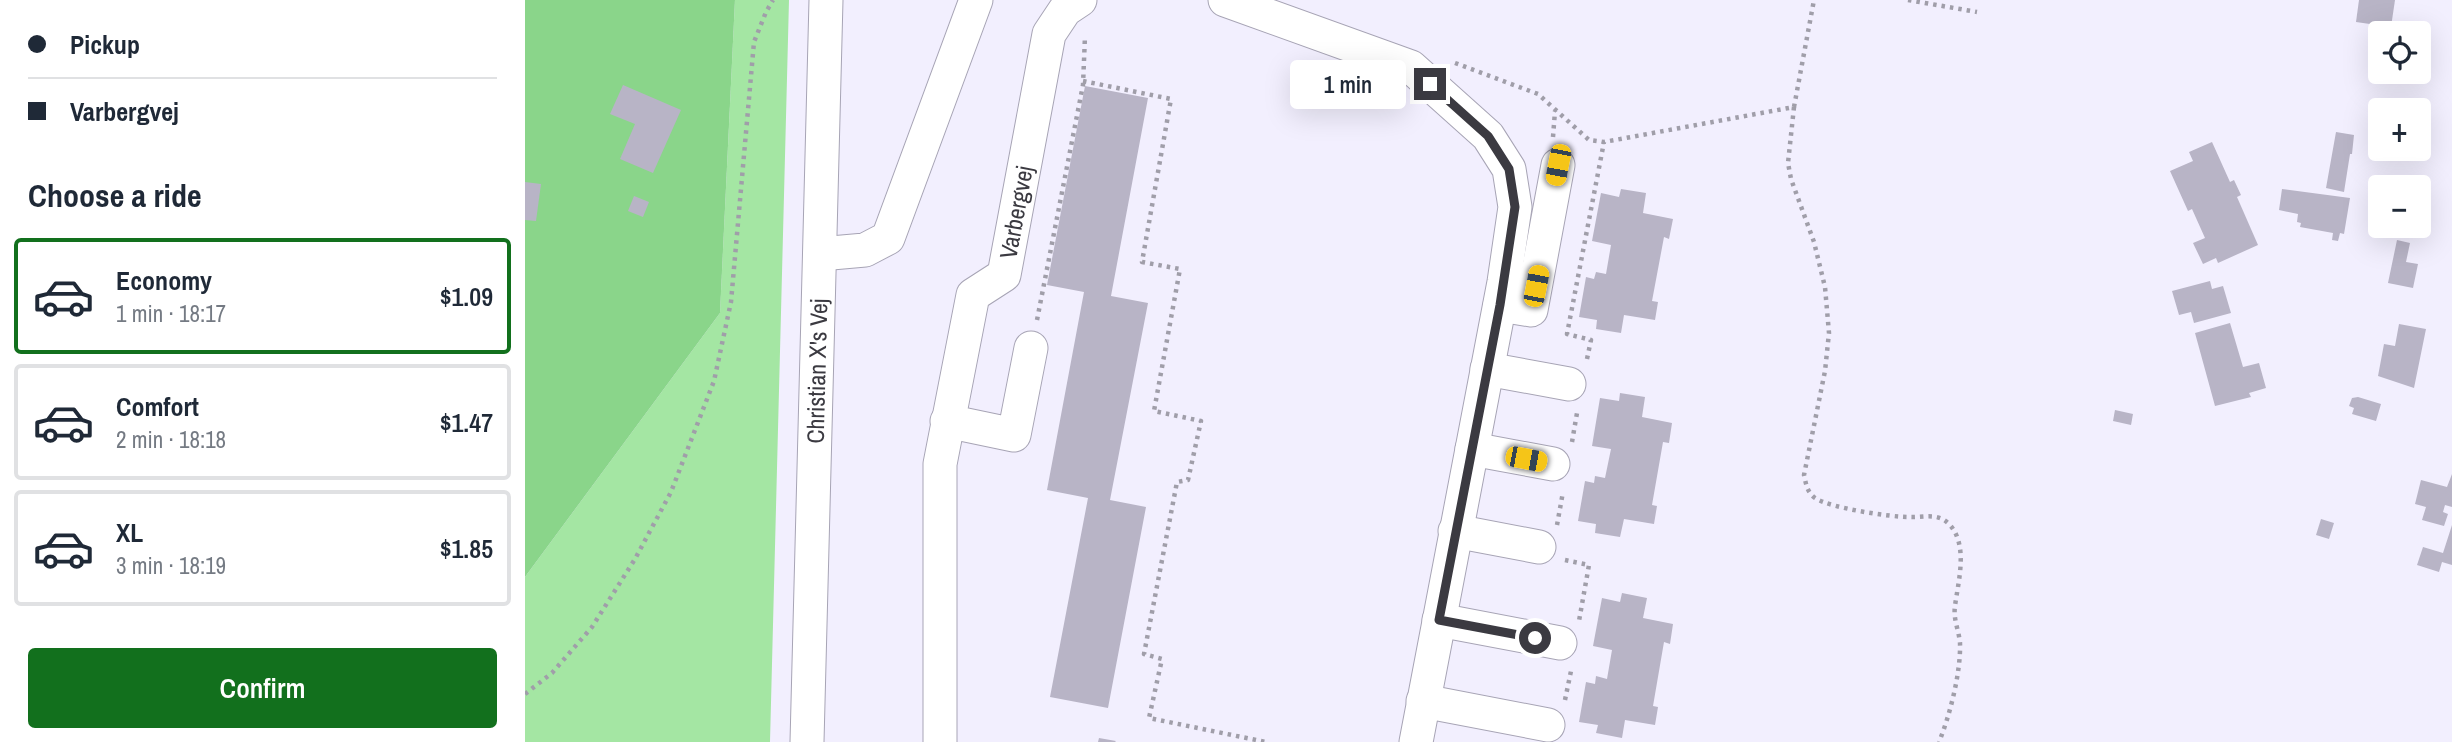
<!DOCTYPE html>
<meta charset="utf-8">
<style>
:root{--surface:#fff;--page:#f6f6f7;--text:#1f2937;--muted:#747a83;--line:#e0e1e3;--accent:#12701d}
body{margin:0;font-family:"Archivo Narrow",sans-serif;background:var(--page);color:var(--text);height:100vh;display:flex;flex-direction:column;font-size:26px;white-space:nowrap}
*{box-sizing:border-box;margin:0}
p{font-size:23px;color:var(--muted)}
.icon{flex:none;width:38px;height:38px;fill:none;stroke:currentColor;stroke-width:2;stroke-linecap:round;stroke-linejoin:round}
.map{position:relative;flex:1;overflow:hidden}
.side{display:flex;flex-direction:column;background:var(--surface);width:525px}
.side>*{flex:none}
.banner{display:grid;align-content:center;height:154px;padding:0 28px;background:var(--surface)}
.buttons{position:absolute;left:1843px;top:21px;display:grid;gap:14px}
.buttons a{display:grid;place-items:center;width:63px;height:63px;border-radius:7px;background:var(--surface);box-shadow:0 7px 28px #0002;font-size:35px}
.end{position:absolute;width:32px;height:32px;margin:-16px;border:9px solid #3b3a41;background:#fff;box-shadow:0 0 0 4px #fff}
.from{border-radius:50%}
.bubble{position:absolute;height:49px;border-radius:7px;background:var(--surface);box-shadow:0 7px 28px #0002;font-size:23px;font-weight:600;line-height:49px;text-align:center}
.car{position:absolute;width:21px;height:42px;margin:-21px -10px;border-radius:9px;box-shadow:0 0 5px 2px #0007;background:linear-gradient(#f5c518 24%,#345 0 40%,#f5c518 0 76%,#345 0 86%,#f5c518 0)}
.banner b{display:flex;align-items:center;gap:24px;height:66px;font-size:26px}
.banner b+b{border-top:2px solid var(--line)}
.banner i{width:18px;height:18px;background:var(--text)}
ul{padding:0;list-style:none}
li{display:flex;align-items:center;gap:21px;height:116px;margin:0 14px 10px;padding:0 14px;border:4px solid var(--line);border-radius:7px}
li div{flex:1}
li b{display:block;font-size:26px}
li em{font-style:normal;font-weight:600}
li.selected{border-color:var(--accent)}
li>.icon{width:63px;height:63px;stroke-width:1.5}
h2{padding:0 28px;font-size:32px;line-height:84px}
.action{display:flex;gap:14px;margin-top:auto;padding:14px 28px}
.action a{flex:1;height:80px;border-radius:7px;background:var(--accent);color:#fff;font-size:28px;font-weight:600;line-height:80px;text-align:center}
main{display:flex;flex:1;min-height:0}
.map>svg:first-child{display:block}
</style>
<main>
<section class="side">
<div class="banner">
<b><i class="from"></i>Pickup</b>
<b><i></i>Varbergvej</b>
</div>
<h2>Choose a ride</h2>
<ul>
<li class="selected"><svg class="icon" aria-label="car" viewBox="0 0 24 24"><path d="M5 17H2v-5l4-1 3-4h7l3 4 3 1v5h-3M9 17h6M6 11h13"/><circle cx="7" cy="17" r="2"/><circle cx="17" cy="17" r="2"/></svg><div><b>Economy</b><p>1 min · 18:17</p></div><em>$1.09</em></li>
<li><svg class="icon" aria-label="car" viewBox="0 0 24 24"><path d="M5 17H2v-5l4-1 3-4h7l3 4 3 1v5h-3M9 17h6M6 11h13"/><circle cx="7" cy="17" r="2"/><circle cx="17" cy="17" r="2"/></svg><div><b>Comfort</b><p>2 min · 18:18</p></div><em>$1.47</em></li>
<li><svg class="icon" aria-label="car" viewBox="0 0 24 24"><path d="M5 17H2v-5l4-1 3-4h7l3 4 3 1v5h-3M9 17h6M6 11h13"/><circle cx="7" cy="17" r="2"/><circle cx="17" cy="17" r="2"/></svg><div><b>XL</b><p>3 min · 18:19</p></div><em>$1.85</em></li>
</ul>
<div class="action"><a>Confirm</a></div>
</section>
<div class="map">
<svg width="1927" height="742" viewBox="0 0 1927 742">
<rect width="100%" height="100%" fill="#f2effe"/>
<!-- green -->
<path fill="#a4e6a3" d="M 210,0 L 264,0 L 245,742 L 0,742 L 0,577 L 195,313 Z"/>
<!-- forest -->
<path fill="#8ad58a" d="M 0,0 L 210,0 L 195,313 L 0,577 Z"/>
<!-- building -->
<g fill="#b8b4c6">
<path d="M 1834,0 L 1870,0 L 1866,27 L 1831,22 Z"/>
<path d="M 98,85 L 156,110 L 128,173 L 95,159 L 110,124 L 85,114 Z"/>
<path d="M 560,86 L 623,98 L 586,296 L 623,303 L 585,500 L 621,507 L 583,708 L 525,697 L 563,498 L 522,490 L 559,292 L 522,285 Z"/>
<path d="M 1811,132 L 1829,135 L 1827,154 L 1825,154 L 1819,192 L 1801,188 Z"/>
<path d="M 1687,142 L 1705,182 L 1709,180 L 1716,195 L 1712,197 L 1733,245 L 1693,263 L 1691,258 L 1678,264 L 1668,243 L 1680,238 L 1667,209 L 1663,211 L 1645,171 L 1668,161 L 1664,152 Z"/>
<path d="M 0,182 L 16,184 L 11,221 L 0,220 Z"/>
<path d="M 1096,189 L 1121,193 L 1118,213 L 1148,219 L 1144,239 L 1139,237 L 1127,301 L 1133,302 L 1130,320 L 1099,315 L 1096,333 L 1071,329 L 1072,320 L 1054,317 L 1061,277 L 1069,279 L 1071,272 L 1081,274 L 1086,245 L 1067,241 L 1076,193 L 1094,197 Z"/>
<path d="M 1757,189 L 1825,198 L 1819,234 L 1815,233 L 1813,241 L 1807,240 L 1808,233 L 1775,227 L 1776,223 L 1772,222 L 1773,214 L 1754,210 Z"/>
<path d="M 109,196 L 124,202 L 118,217 L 103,211 Z"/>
<path d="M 1872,240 L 1885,243 L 1881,262 L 1893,264 L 1888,288 L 1863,283 Z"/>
<path d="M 1685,281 L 1687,289 L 1698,286 L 1706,313 L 1669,323 L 1666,312 L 1654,315 L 1647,291 Z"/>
<path d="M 1705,323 L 1718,367 L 1734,363 L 1741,388 L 1724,393 L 1726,397 L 1690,406 L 1670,333 Z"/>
<path d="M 1874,324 L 1901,329 L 1889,388 L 1853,376 L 1859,344 L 1870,346 Z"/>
<path d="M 1095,393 L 1120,397 L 1117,417 L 1147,423 L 1144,443 L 1138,442 L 1127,505 L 1132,506 L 1129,524 L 1099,519 L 1095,537 L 1070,533 L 1071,524 L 1053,521 L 1060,481 L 1069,483 L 1070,476 L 1080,478 L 1086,449 L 1067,446 L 1075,398 L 1094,401 Z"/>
<path d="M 1833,397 L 1856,404 L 1851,421 L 1827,414 L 1829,408 L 1824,406 L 1827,398 Z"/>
<path d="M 1590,410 L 1608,414 L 1606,425 L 1588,421 Z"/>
<path d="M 1927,474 L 1927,507 L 1920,505 L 1918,512 L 1923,514 L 1919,526 L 1897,520 L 1901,507 L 1890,504 L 1896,480 L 1922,487 Z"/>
<path d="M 1796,519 L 1809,523 L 1804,539 L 1791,535 Z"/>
<path d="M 1927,525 L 1927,565 L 1917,562 L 1914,572 L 1892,565 L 1898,547 L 1918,553 Z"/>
<path d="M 1097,593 L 1122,598 L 1118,618 L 1148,624 L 1145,644 L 1139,642 L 1128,706 L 1133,707 L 1130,725 L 1100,720 L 1097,738 L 1071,733 L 1073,725 L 1054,722 L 1061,682 L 1070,684 L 1071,676 L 1082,679 L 1087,650 L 1068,646 L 1077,598 L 1095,602 Z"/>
<path d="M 574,738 L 591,741 L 590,742 L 573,742 Z"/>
</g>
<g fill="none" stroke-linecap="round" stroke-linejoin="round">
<defs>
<g id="minor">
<path d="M 700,0 L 886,67 L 963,136 L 984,169 L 990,207 L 979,282 L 891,742"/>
<path d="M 295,254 L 340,250 L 363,238 L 451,0"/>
<path d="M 975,305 L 1006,310 L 1033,165"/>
<path d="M 962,369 L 1044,384"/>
<path d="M 422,421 L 489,435 L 506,348"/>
<path d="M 947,449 L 1028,464"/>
<path d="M 930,531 L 1014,547"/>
<path d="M 914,620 L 1035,643"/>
<path d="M 898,701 L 1023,725"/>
<path id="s1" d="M 282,742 L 301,0"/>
<path id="s2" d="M 415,742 L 415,464 L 448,295 L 479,275 L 524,34 L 540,10 L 555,0"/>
</g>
</defs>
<!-- minor casing -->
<use href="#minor" stroke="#a7a4b5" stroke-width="35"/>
<!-- path -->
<g stroke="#a09ea9" stroke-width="4.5" stroke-dasharray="3.5 5" stroke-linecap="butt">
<path d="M 1383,0 L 1452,12"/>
<path d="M 930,63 L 1013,94 L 1064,140 L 1079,142 L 1269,107 L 1289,0"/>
<path d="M 558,81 L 646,99 L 617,262 L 655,269 L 629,411 L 676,421 L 663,480 L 652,482 L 619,654 L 637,659 L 624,718 L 741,742"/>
<path d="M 1269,107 L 1263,163 L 1266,179 L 1289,242 L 1300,287 L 1304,333 L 1300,371 L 1279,475 C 1281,484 1282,492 1290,498 C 1305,508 1365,517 1384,517 C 1398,518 1412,512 1424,524 C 1444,545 1433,582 1430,606 C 1428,619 1434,631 1435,643 C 1436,672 1425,715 1414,742"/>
<path d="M 1028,137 L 1030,111"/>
<path d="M 512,320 L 558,85 L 560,36"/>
<path d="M 1062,359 L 1066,340 L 1042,334 L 1079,142"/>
<path d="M 1047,442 L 1052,413"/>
<path d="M 1032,525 L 1038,492"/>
<path d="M 1040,560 L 1064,565 L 1054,621"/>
<path d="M 0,694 L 27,673 L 67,627 L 110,559 L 146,492 L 189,381 L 206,302 L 229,42 L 241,12 L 248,0"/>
<path d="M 1040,700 L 1046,671"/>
</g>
<!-- minor -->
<use href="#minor" stroke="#fff" stroke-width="33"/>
</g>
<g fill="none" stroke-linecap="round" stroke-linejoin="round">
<!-- route -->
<path stroke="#3b3a41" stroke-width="9" d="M 905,84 L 963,136 L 984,169 L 990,207 L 975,305 L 914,620 L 1010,638"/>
</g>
<g text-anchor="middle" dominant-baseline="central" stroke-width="6" stroke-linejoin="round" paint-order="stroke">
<!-- street labels -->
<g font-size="24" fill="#3b3a41" stroke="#fff">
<text stroke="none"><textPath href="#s2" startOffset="551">Varbergvej</textPath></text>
<text stroke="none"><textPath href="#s1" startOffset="371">Christian X's Vej</textPath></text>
</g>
</g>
</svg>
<div class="buttons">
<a><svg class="icon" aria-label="locate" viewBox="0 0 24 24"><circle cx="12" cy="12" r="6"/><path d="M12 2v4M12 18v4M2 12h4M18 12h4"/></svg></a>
<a>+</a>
<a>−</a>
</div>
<i class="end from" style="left:1010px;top:638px"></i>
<i class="end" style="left:905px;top:84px"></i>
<div class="bubble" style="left:765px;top:60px;width:116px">1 min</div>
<i class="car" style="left:1033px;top:165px;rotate:191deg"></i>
<i class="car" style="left:1011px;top:286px;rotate:11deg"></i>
<i class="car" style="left:1001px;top:459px;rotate:101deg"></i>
</div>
</main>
